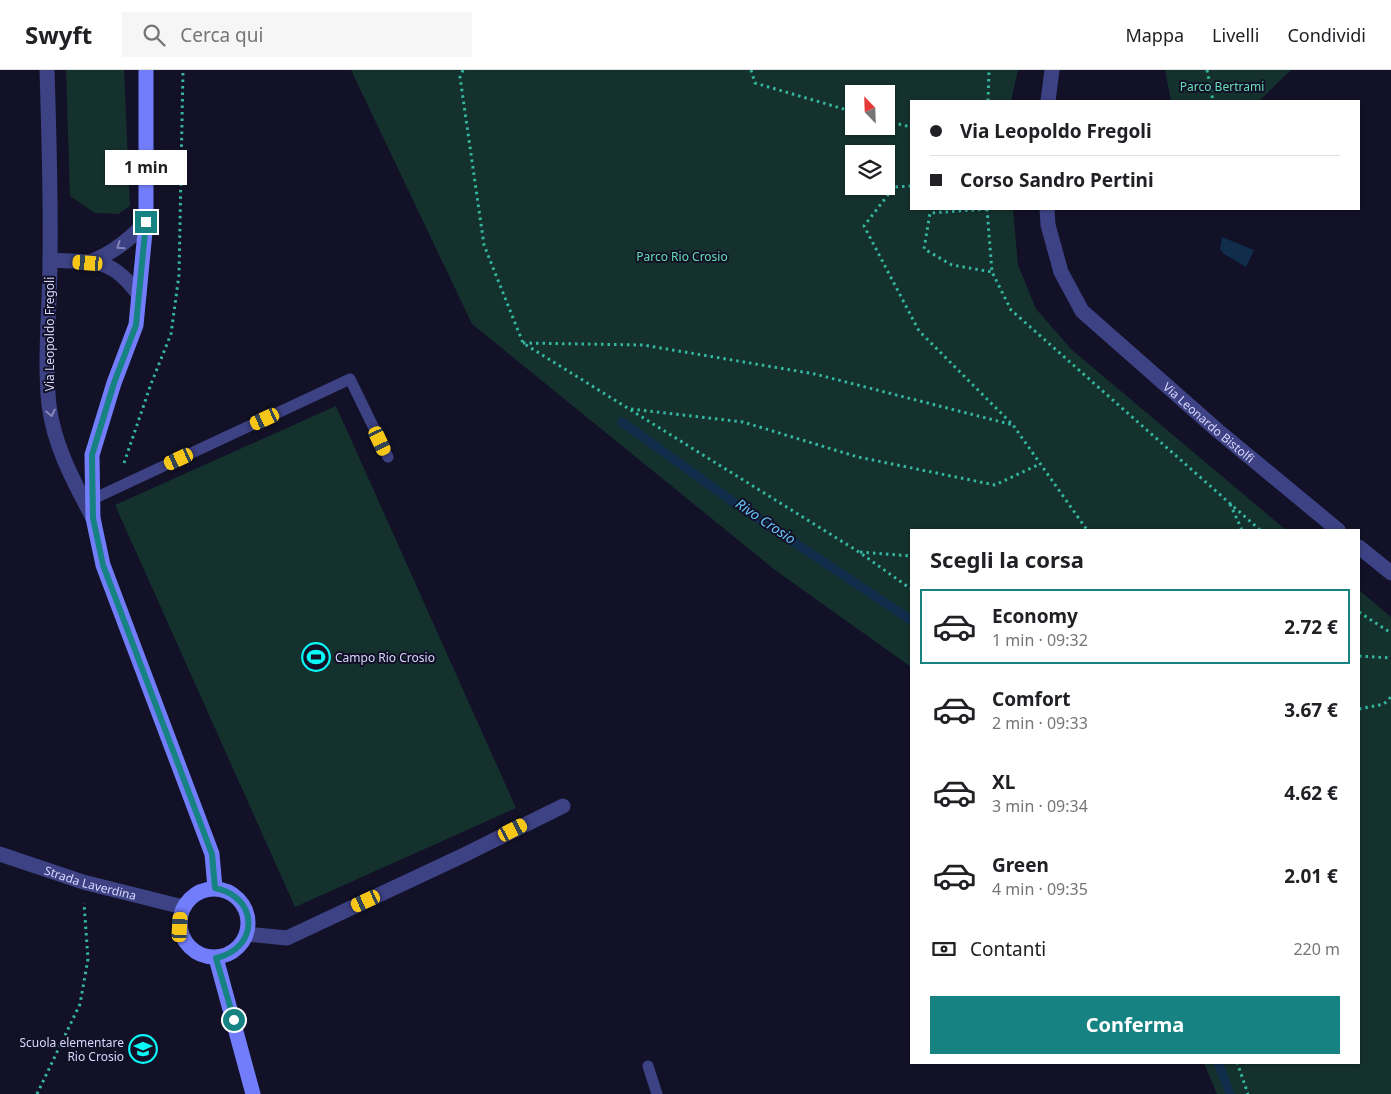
<!DOCTYPE html>
<html lang="it">
<meta charset="utf-8">
<style>
:root{--surface:#fff;--page:#f6f6f6;--text:#202124;--muted:#757577;--line:#e0e0e0;--accent:#168282}
body{margin:0;font-family:"Noto Sans",sans-serif;background:var(--page);color:var(--text);height:100vh;display:flex;flex-direction:column;font-size:19px;white-space:nowrap}
*{box-sizing:border-box;margin:0}
p{font-size:16px;color:var(--muted)}
.icon{flex:none;width:28px;height:28px;fill:none;stroke:currentColor;stroke-width:2;stroke-linecap:round;stroke-linejoin:round}
.map{position:relative;flex:1;overflow:hidden}
.side{position:absolute;left:910px;top:459px;width:450px;height:535px;display:flex;flex-direction:column;background:var(--surface);border-radius:0px;box-shadow:0 1px 4px #0004}
.side>*{flex:none}
.banner{position:absolute;left:910px;top:30px;width:450px;height:110px;border-radius:0px;box-shadow:0 1px 4px #0004;display:grid;align-content:center;height:110px;padding:0 20px;background:var(--surface)}
.needle{width:32px;rotate:337deg}
.fabs{position:absolute;left:845px;top:15px;display:grid;gap:10px}
.fabs a{display:grid;place-items:center;width:50px;height:50px;border-radius:0px;background:var(--surface);box-shadow:0 1px 4px #0004;font-size:25px}
.end{position:absolute;width:22px;height:22px;margin:-11px;border:6px solid #168282;background:#fff;box-shadow:0 0 0 2px #fff}
.from{border-radius:50%}
.bubble{position:absolute;height:35px;border-radius:0px;background:var(--surface);box-shadow:0 1px 4px #0004;font-size:16px;font-weight:700;line-height:35px;text-align:center}
.car{position:absolute;width:15px;height:30px;margin:-15px -8px;border-radius:6px;box-shadow:0 0 4px 1px #0007;background:linear-gradient(#f5c518 24%,#345 0 40%,#f5c518 0 76%,#345 0 86%,#f5c518 0)}
.banner b{display:flex;align-items:center;gap:18px;height:48px;font-size:19px}
.banner b+b{border-top:1px solid var(--line)}
.banner i{width:12px;height:12px;background:var(--text)}
ul{padding:0;list-style:none}
li{display:flex;align-items:center;gap:15px;height:75px;margin:0 10px 8px;padding:0 10px;border:2px solid transparent;border-radius:0px}
li div{flex:1}
li b{display:block;font-size:19px}
li em{font-style:normal;font-weight:700}
li.on{border-color:var(--accent)}
li>.icon{width:45px;height:45px;stroke-width:1.5}
h2{padding:0 20px;font-size:22px;line-height:60px}
.pay{display:flex;align-items:center;gap:12px;height:55px;padding:0 20px;font-size:19px}
.pay p{margin-inline-start:auto}
.cta{display:flex;gap:10px;margin-top:auto;padding:10px 20px}
.cta a{flex:1;height:58px;border-radius:0px;background:var(--accent);color:#fff;font-size:20px;font-weight:700;line-height:58px;text-align:center}
header{display:flex;align-items:center;gap:30px;box-sizing:border-box;height:70px;padding:0 25px;background:var(--surface);border-bottom:1px solid var(--line)}
header strong{font-size:24px}
nav{display:flex;gap:28px;margin-inline-start:auto;font-size:18px}
.search{width:350px;height:45px;background:var(--page);display:flex;align-items:center;gap:12px;box-sizing:border-box;padding:0 18px;border-radius:0px;color:var(--muted);font-size:19px}
.map>svg:first-child{display:block}
</style>
<header>
<strong>Swyft</strong>
<div class="search"><svg class="icon" aria-label="search" viewBox="0 0 24 24"><circle cx="10" cy="10" r="6"/><path d="M15 15l6 6"/></svg>Cerca qui</div>
<nav><a>Mappa</a><a>Livelli</a><a>Condividi</a></nav>
</header>
<div class="map">
<svg width="1391" height="1024" viewBox="0 0 1391 1024">
<rect width="100%" height="100%" fill="#121127"/>
<!-- green -->
<g fill="#14312d" fill-rule="evenodd">
<path d="M 66,0 L 124,0 L 130,136 L 118,144 L 95,143 L 70,126 Z"/>
<path d="M 351,0 L 1018,0 L 1011,31 L 911,31 L 911,139 L 1013,139 L 1018,195 L 1036,239 L 1072,280 L 1286,460 L 911,460 L 911,597 L 775,500 L 472,254 ZM 854,24 L 886,24 L 886,56 L 854,56 ZM 854,84 L 886,84 L 886,116 L 854,116 Z"/>
<path d="M 1165,0 L 1291,0 L 1259,31 L 1171,31 Z"/>
<path d="M 336,336 L 516,738 L 295,837 L 115,435 Z"/>
<path d="M 1359,520 L 1391,547 L 1391,1024 L 1217,1024 L 1204,993 L 1359,992 Z"/>
</g>
<!-- water -->
<path fill="#102d4c" d="M 1222,167 L 1254,180 L 1246,197 L 1224,184 L 1220,179 Z"/>
<g fill="none" stroke-linecap="round" stroke-linejoin="round">
<!-- stream -->
<g stroke="#102d4c" stroke-width="9">
<path d="M 622,352 L 732,431 L 911,550"/>
<path d="M 1218,992 L 1230,1024"/>
</g>
<!-- path -->
<g stroke="#34b6a0" stroke-width="3" stroke-dasharray="2.5 4" stroke-linecap="butt">
<path d="M 463,0 L 460,7 L 484,175 L 523,273 L 859,482 L 911,519"/>
<path d="M 751,0 L 755,13 L 854,42"/>
<path d="M 1207,0 L 1213,31"/>
<path d="M 988,31 L 989,0"/>
<path d="M 886,51 L 911,57"/>
<path d="M 911,116 L 894,117 L 864,156 L 919,261 L 1013,355 L 1087,460"/>
<path d="M 987,139 L 992,202 L 1011,240 L 1260,460"/>
<path d="M 987,139 L 930,143 L 924,179 L 952,195 L 992,202"/>
<path d="M 523,273 L 643,275 L 815,304 L 1013,355"/>
<path d="M 631,339 L 743,352 L 858,387 L 995,415 L 1040,394"/>
<path d="M 124,393 L 151,314 L 171,264 L 179,205 L 183,0"/>
<path d="M 1230,434 L 1242,460"/>
<path d="M 860,482 L 911,486"/>
<path d="M 1359,542 L 1391,563"/>
<path d="M 1359,586 L 1391,588"/>
<path d="M 1359,639 L 1384,634 L 1391,627"/>
<path d="M 1237,992 L 1248,1024"/>
<path d="M 37,1024 L 80,934 L 88,889 L 84,833"/>
</g>
<!-- lane -->
<g stroke="#3d4285" stroke-width="11">
<path d="M 93,429 L 350,309 L 388,387"/>
<path d="M 648,996 L 657,1024"/>
</g>
<!-- street -->
<g stroke="#3d4285" stroke-width="15">
<path d="M 47,0 C 49,63 51,127 50,190 C 50,238 44,288 49,335 C 54,376 74,412 93,448"/>
<path d="M 1048,31 L 1052,0"/>
<path id="s1" d="M 1047,139 L 1048,155 L 1061,202 L 1082,241 L 1217,360 L 1338,460"/>
<path d="M 50,190 C 96,193 110,186 139,225"/>
<path d="M 90,192 C 113,183 129,170 146,152"/>
<path d="M 1359,477 L 1391,503"/>
<path id="s2" d="M 0,784 L 83,812 L 183,837"/>
<path d="M 247,864 L 287,868 L 464,785 L 563,736"/>
</g>
<!-- secondary -->
<g stroke="#727dfb" stroke-width="15">
<path d="M 146,0 L 146,152 L 136,255 L 114,313 L 92,385 L 93,448 L 103,495 L 212,784 L 215,818"/>
<circle cx="214" cy="853" r="34"/>
<path d="M 216,888 L 253,1024"/>
</g>
</g>
<!-- one-way arrows -->
<defs><path id="oneway-chevron" d="M-2-3.5L2.5 0L-2 3.5" fill="none" stroke-width="1.6" stroke-linecap="round" stroke-linejoin="round" transform="scale(1.25)"/></defs>
<g stroke="#8386bb">
<use href="#oneway-chevron" transform="translate(120 176) rotate(145)"/>
<use href="#oneway-chevron" transform="translate(51 343) rotate(78)"/>
</g>
<g fill="none" stroke-linecap="round" stroke-linejoin="round">
<!-- route -->
<path stroke="#168282" stroke-width="6" d="M 146,152 L 136,255 L 114,313 L 92,385 L 93,448 L 103,495 L 212,784 L 215,818 C 259,827 260,878 216,888 L 234,950"/>
</g>
<!-- icons -->
<defs>
<symbol id="stadium-ring" viewBox="-11 -11 22 22"><circle r="9.5" fill="#121127" stroke="#0af8f6" stroke-width="1.5"/><path d="M0-5a6.5 5 0 1 0 0 10a6.5 5 0 1 0 0-10ZM-3.5-1.8h7v3.6h-7Z" fill="#0af8f6"/></symbol>
<symbol id="school-ring" viewBox="-11 -11 22 22"><circle r="9.5" fill="#121127" stroke="#0af8f6" stroke-width="1.5"/><path d="M0-5L7-2L0 1L-7-2ZM-4 1L0 2.5L4 1V4Q0 6-4 4Z" fill="#0af8f6"/></symbol>
</defs>
<g fill-rule="evenodd">
<use href="#stadium-ring" x="300" y="571" width="32" height="32"/>
<use href="#school-ring" x="127" y="963" width="32" height="32"/>
</g>
<g text-anchor="middle" dominant-baseline="central" stroke-width="4" stroke-linejoin="round" paint-order="stroke">
<!-- park labels -->
<g font-size="12" fill="#65ddb2" stroke="#121127">
<text x="1222" y="16">Parco Bertrami</text>
<text x="682" y="186">Parco Rio Crosio</text>
</g>
<!-- street labels -->
<g font-size="12" fill="#d8d8fe" stroke="#121127">
<text transform="translate(49 264) rotate(-90)">Via Leopoldo Fregoli</text>
<text stroke="none"><textPath href="#s1" startOffset="278">Via Leonardo Bistolfi</textPath></text>
<text stroke="none"><textPath href="#s2" startOffset="95">Strada Laverdina</textPath></text>
</g>
<!-- poi labels -->
<g font-size="12" fill="#d8d8fe" stroke="#121127" text-anchor="start">
<text x="335" y="587">Campo Rio Crosio</text>
<text x="124" y="972" text-anchor="end">Scuola elementare<tspan x="124" dy="14">Rio Crosio</tspan></text>
</g>
<!-- water labels -->
<g font-size="14" font-style="italic" fill="#69c7fb" stroke="#121127">
<text transform="translate(766 451) rotate(34)">Rivo Crosio</text>
</g>
</g>
</svg>
<div class="fabs">
<a><svg class="needle" viewBox="-14 -14 28 28"><path d="M0-13l5 13h-10z" fill="#e53935"/><path d="M0 13l5-13h-10z" fill="#757577"/></svg></a>
<a><svg class="icon" aria-label="layers" viewBox="0 0 24 24"><path d="M12 4l9 5-9 5-9-5zM3 14l9 5 9-5"/></svg></a>
</div>
<i class="end from" style="left:234px;top:950px"></i>
<i class="end" style="left:146px;top:152px"></i>
<div class="bubble" style="left:105px;top:80px;width:82px">1 min</div>
<i class="car" style="left:88px;top:193px;rotate:274deg"></i>
<i class="car" style="left:265px;top:349px;rotate:245deg"></i>
<i class="car" style="left:380px;top:371px;rotate:155deg"></i>
<i class="car" style="left:179px;top:389px;rotate:245deg"></i>
<i class="car" style="left:513px;top:760px;rotate:63deg"></i>
<i class="car" style="left:366px;top:831px;rotate:245deg"></i>
<i class="car" style="left:180px;top:857px;rotate:3deg"></i>
<div class="banner">
<b><i class="from"></i>Via Leopoldo Fregoli</b>
<b><i></i>Corso Sandro Pertini</b>
</div>
<section class="side">
<h2>Scegli la corsa</h2>
<ul>
<li class="on"><svg class="icon" aria-label="car" viewBox="0 0 24 24"><path d="M5 17H2v-5l4-1 3-4h7l3 4 3 1v5h-3M9 17h6M6 11h13"/><circle cx="7" cy="17" r="2"/><circle cx="17" cy="17" r="2"/></svg><div><b>Economy</b><p>1 min · 09:32</p></div><em>2.72 €</em></li>
<li><svg class="icon" aria-label="car" viewBox="0 0 24 24"><path d="M5 17H2v-5l4-1 3-4h7l3 4 3 1v5h-3M9 17h6M6 11h13"/><circle cx="7" cy="17" r="2"/><circle cx="17" cy="17" r="2"/></svg><div><b>Comfort</b><p>2 min · 09:33</p></div><em>3.67 €</em></li>
<li><svg class="icon" aria-label="car" viewBox="0 0 24 24"><path d="M5 17H2v-5l4-1 3-4h7l3 4 3 1v5h-3M9 17h6M6 11h13"/><circle cx="7" cy="17" r="2"/><circle cx="17" cy="17" r="2"/></svg><div><b>XL</b><p>3 min · 09:34</p></div><em>4.62 €</em></li>
<li><svg class="icon" aria-label="car" viewBox="0 0 24 24"><path d="M5 17H2v-5l4-1 3-4h7l3 4 3 1v5h-3M9 17h6M6 11h13"/><circle cx="7" cy="17" r="2"/><circle cx="17" cy="17" r="2"/></svg><div><b>Green</b><p>4 min · 09:35</p></div><em>2.01 €</em></li>
</ul>
<div class="pay"><svg class="icon" aria-label="cash" viewBox="0 0 24 24"><path d="M3 7h18v10H3z"/><circle cx="12" cy="12" r="2"/></svg>Contanti<p>220 m</p></div>
<div class="cta"><a>Conferma</a></div>
</section>
</div>
